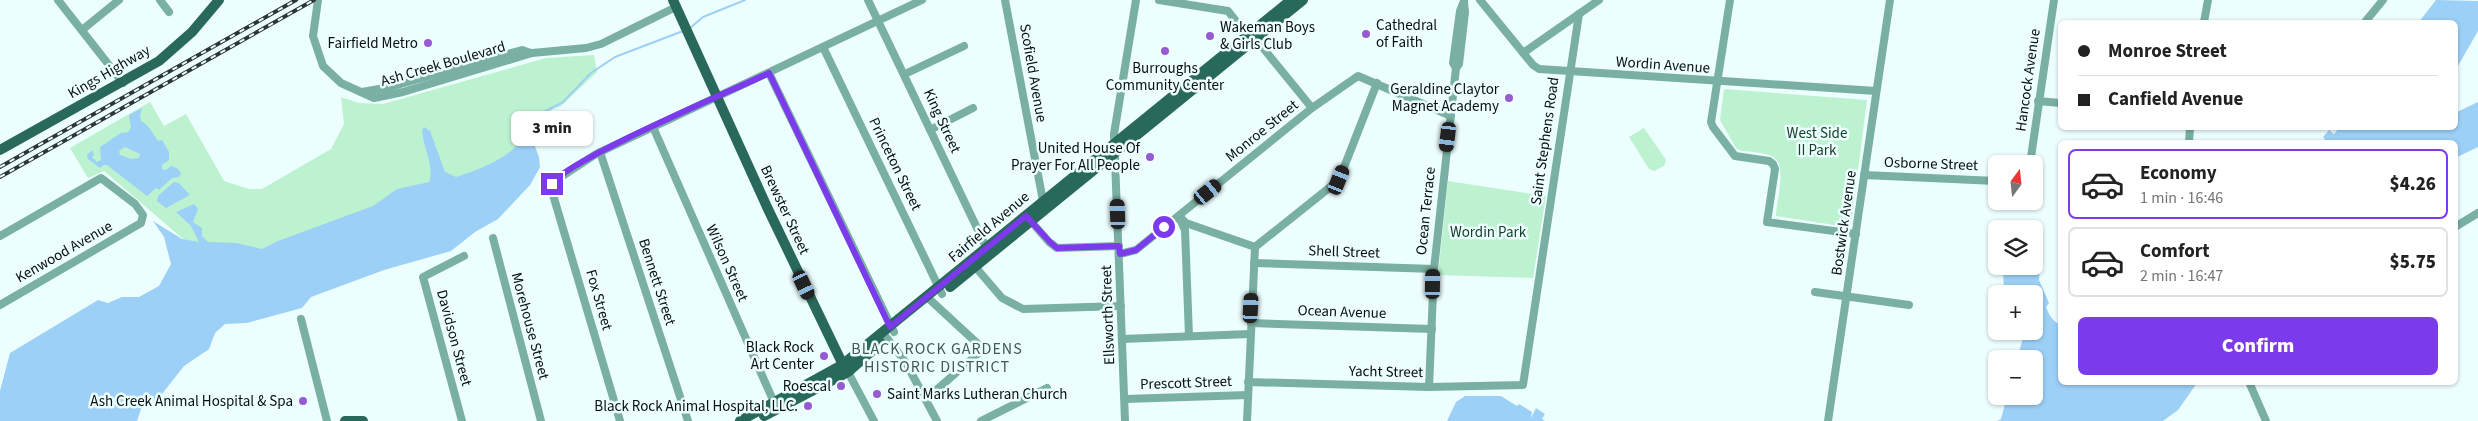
<!DOCTYPE html>
<meta charset="utf-8">
<style>
:root{--surface:#fff;--page:#f2f2f2;--text:#222;--muted:#767676;--line:#e0e0e0;--accent:#7c3aed}
body{margin:0;font-family:"Source Sans 3",sans-serif;background:var(--page);color:var(--text);height:100vh;display:flex;flex-direction:column;font-size:19px;white-space:nowrap}
*{box-sizing:border-box;margin:0}
p{font-size:16px;color:var(--muted)}
.icon{flex:none;width:28px;height:28px;fill:none;stroke:currentColor;stroke-width:2;stroke-linecap:round;stroke-linejoin:round}
.map{position:relative;flex:1;overflow:hidden}
.sheet{position:absolute;left:2058px;top:140px;width:400px;height:245px;display:flex;flex-direction:column;background:var(--surface);border-radius:8px;box-shadow:0 1px 4px #0004}
.sheet>*{flex:none}
.top-card{position:absolute;left:2058px;top:20px;width:400px;height:110px;border-radius:8px;box-shadow:0 1px 4px #0004;display:grid;align-content:center;height:110px;padding:0 20px;background:var(--surface)}
.needle{width:32px;rotate:15deg}
.buttons{position:absolute;left:1988px;top:155px;display:grid;gap:10px}
.buttons a{display:grid;place-items:center;width:55px;height:55px;border-radius:8px;background:var(--surface);box-shadow:0 1px 4px #0004;font-size:25px}
.end{position:absolute;width:22px;height:22px;margin:-11px;border:6px solid #7c3aed;background:#fff;box-shadow:0 0 0 2px #fff}
.from{border-radius:50%}
.bubble{position:absolute;height:35px;border-radius:8px;background:var(--surface);box-shadow:0 1px 4px #0004;font-size:16px;font-weight:800;line-height:35px;text-align:center}
.car{position:absolute;width:15px;height:30px;margin:-15px -8px;border-radius:6px;box-shadow:0 0 4px 1px #0007;background:linear-gradient(#222 24%,#8ab4d8 0 40%,#222 0 76%,#8ab4d8 0 86%,#222 0)}
.top-card b{display:flex;align-items:center;gap:18px;height:48px;font-size:19px}
.top-card b+b{border-top:1px solid var(--line)}
.top-card i{width:12px;height:12px;background:var(--text)}
ul{padding:9px 0 0;list-style:none}
li{display:flex;align-items:center;gap:15px;height:70px;margin:0 10px 8px;padding:0 10px;border:2px solid var(--line);border-radius:8px}
li div{flex:1}
li b{display:block;font-size:19px}
li em{font-style:normal;font-weight:800}
li.on{border-color:var(--accent)}
li>.icon{width:45px;height:45px;stroke-width:1.5}
.primary-button{display:flex;gap:10px;margin-top:auto;padding:10px 20px}
.primary-button a{flex:1;height:58px;border-radius:8px;background:var(--accent);color:#fff;font-size:20px;font-weight:800;line-height:58px;text-align:center}
.map>svg:first-child{display:block}
</style>
<div class="map">
<svg width="2478" height="421" viewBox="0 0 2478 421">
<rect width="100%" height="100%" fill="#edfefe"/>
<!-- green -->
<g fill="#bcf2cf">
<path d="M 594,55 L 597,72 L 561,106 L 541,115 L 529,127 L 522,141 L 520,156 L 271,261 L 203,256 L 104,171 L 88,178 L 70,148 L 150,102 L 164,126 L 186,114 L 224,181 L 249,189 L 262,189 L 331,149 L 344,124 L 341,97 L 359,103 L 383,104 L 546,58 Z"/>
<path d="M 1724,89 L 1867,100 L 1851,224 L 1847,227 L 1776,216 C 1776,202 1788,165 1773,157 C 1764,152 1749,152 1739,150 L 1736,148 L 1720,120 Z"/>
<path d="M 1644,128 L 1666,160 L 1664,166 L 1654,171 L 1649,169 L 1629,137 Z"/>
<path d="M 1448,181 L 1546,196 L 1533,278 L 1438,275 Z"/>
</g>
<!-- water -->
<g fill="#9dd0f6" fill-rule="evenodd">
<path d="M 2436,0 L 2478,1 L 2478,31 L 2455,71 L 2455,22 L 2419,22 Z"/>
<path d="M 2478,102 L 2478,147 L 2455,158 L 2455,142 L 2327,142 L 2323,137 L 2329,130 L 2334,134 L 2339,128 L 2455,128 L 2455,113 Z"/>
<path d="M 142,108 L 140,115 L 141,121 C 150,126 153,134 158,141 L 162,140 L 169,152 L 169,160 L 162,165 L 162,169 L 166,170 L 171,166 L 177,168 L 181,173 L 179,177 L 172,178 L 159,190 L 156,188 L 147,196 L 107,165 L 103,165 L 100,168 L 88,159 L 87,155 L 92,150 L 94,155 L 92,157 L 97,162 L 101,160 L 100,147 L 121,133 L 128,132 L 131,128 L 129,115 ZM 125,147 L 140,154 L 139,158 L 131,159 L 120,155 L 119,151 Z"/>
<path d="M 424,127 L 430,131 L 445,172 L 456,177 C 474,171 497,163 512,150 C 519,145 520,138 527,132 L 533,141 L 539,157 L 540,167 L 530,185 L 498,219 L 475,232 L 451,251 L 384,270 L 311,297 L 302,308 L 247,323 L 225,324 L 215,333 L 209,349 L 184,366 L 162,394 L 141,409 L 137,421 L 0,421 L 0,391 L 10,353 L 98,300 L 108,303 L 122,297 L 139,297 L 159,286 L 171,264 L 164,237 L 153,221 L 182,239 L 199,242 L 191,226 L 176,212 L 194,204 L 198,209 L 193,222 L 202,228 L 202,236 L 208,242 L 236,243 L 262,249 L 278,241 L 373,206 L 397,189 L 429,182 C 435,168 423,147 422,130 Z"/>
<path d="M 174,182 L 179,183 L 190,195 L 166,208 L 157,201 L 158,196 Z"/>
<path d="M 2034,255 L 2040,267 L 2039,280 L 2049,303 L 2046,307 C 2049,315 2052,320 2059,324 L 2060,382 L 2197,383 L 2178,410 L 2163,421 L 1997,421 L 2001,419 L 2007,396 L 2034,396 L 2034,359 L 2017,359 L 2023,338 L 2016,334 L 2016,331 L 2034,331 L 2034,294 L 2004,294 L 2003,266 L 2034,266 Z"/>
<path d="M 1465,396 L 1501,396 L 1517,406 L 1519,404 L 1532,412 L 1531,418 L 1536,408 L 1545,414 L 1542,419 L 1545,421 L 1447,421 L 1456,402 Z"/>
</g>
<g fill="none" stroke-linecap="round" stroke-linejoin="round">
<!-- stream -->
<g stroke="#9dd0f6" stroke-width="2">
<path d="M 690,28 L 703,17 L 745,0"/>
<path d="M 527,132 L 527,127 L 540,114 L 563,102 L 591,73 L 615,57 L 683,31"/>
</g>
<!-- minor -->
<g stroke="#7ab0a3" stroke-width="8">
<path d="M 58,0 L 123,83"/>
<path d="M 160,0 L 169,12"/>
<path d="M 318,0 L 313,36 L 323,66 L 341,83 L 374,98 L 403,92 L 532,53 L 586,48 L 601,44 L 676,7"/>
<path d="M 868,0 L 988,251"/>
<path d="M 1005,0 L 1043,201 L 1045,204"/>
<path d="M 1159,0 L 1228,11 L 1243,30 L 1259,43 L 1312,108"/>
<path d="M 1480,0 L 1533,65 L 1539,69 L 1876,91"/>
<path d="M 1730,0 L 1711,122 L 1713,127 L 1735,156 L 1769,161 L 1773,164 L 1775,169 L 1767,222 L 1856,234"/>
<path d="M 2204,22 L 2208,0"/>
<path d="M 2365,22 L 2383,0"/>
<path d="M 82,30 L 119,0"/>
<path d="M 823,47 L 942,294"/>
<path d="M 1523,53 L 1599,0"/>
<path d="M 1456,68 L 1459,64 L 1465,12 L 1464,2"/>
<path d="M 769,73 L 894,332"/>
<path d="M 905,74 L 964,46"/>
<path d="M 362,92 L 390,87 L 522,50 L 531,53"/>
<path d="M 2038,101 L 2060,103"/>
<path d="M 653,127 L 776,407"/>
<path d="M 930,130 L 973,108"/>
<path d="M 2189,142 L 2190,128"/>
<path d="M 600,152 L 688,421"/>
<path d="M 2030,164 L 2054,0"/>
<path d="M 1864,175 L 1996,181"/>
<path d="M 1179,216 L 1186,223 L 1255,247 L 1339,180 L 1377,83"/>
<path d="M 1029,219 L 1049,242 L 1057,248 L 1119,246"/>
<path d="M 1180,219 L 1185,230 L 1189,336"/>
<path d="M 2455,227 L 2478,213"/>
<path d="M 0,236 L 101,178 L 135,204 L 143,215 L 141,223 L 0,305"/>
<path d="M 493,238 L 541,421"/>
<path d="M 1120,254 L 1136,250 L 1312,108 L 1358,76 L 1451,116"/>
<path d="M 972,263 L 1002,298 L 1023,309 L 1121,306"/>
<path d="M 1254,263 L 1434,269"/>
<path d="M 1815,292 L 1909,305"/>
<path d="M 301,319 L 327,421"/>
<path d="M 1251,323 L 1432,329"/>
<path d="M 883,333 L 906,363 L 937,421"/>
<path d="M 1122,339 L 1250,334"/>
<path d="M 848,372 L 874,421"/>
<path d="M 1248,382 L 1429,387 L 1523,385 L 1579,14"/>
<path d="M 2249,382 L 2266,421"/>
<path d="M 1429,387 L 1434,269 L 1456,68 L 1453,63 L 1460,11 L 1464,1"/>
<path d="M 926,399 L 981,351 L 979,345 L 927,297"/>
<path d="M 1125,399 L 1248,395"/>
<path d="M 462,421 L 423,277 L 464,256"/>
<path d="M 620,421 L 551,188 L 552,183 L 596,154 L 922,0"/>
<path d="M 981,421 L 1047,388"/>
<path d="M 1125,421 L 1114,134 L 1136,0"/>
<path d="M 1247,421 L 1255,247"/>
<path d="M 1828,421 L 1890,0"/>
</g>
<!-- major -->
<g stroke="#29695c" stroke-width="10">
<path d="M 673,0 L 767,207 L 845,369"/>
<path d="M 0,150 L 159,61 L 192,32 L 219,0"/>
<path d="M 950,287 L 1303,0"/>
<path d="M 764,416 L 848,372 L 881,343"/>
<path d="M 345,421 L 363,421"/>
<path d="M 740,421 L 842,365 L 1291,0"/>
</g>
<defs>
<g id="rail">
<path d="M 0,167 L 296,0"/>
<path d="M 0,177 L 314,0"/>
</g>
</defs>
<!-- rail casing -->
<use href="#rail" stroke="#2d3636" stroke-width="4"/>
<!-- rail -->
<use href="#rail" stroke="#edfefe" stroke-width="2" stroke-dasharray="5.5" stroke-linecap="butt"/>
</g>
<g fill="none" stroke-linecap="round" stroke-linejoin="round">
<!-- route -->
<path stroke="#7c3aed" stroke-width="6" d="M 552,184 C 565,161 734,90 769,73 L 890,327 L 1026,216 L 1050,242 L 1057,248 L 1119,246 L 1120,254 L 1136,250 L 1164,227"/>
</g>
<!-- markers -->
<g fill="#965bd3" stroke="#edfefe" stroke-width="2">
<circle cx="1366" cy="34" r="5"/>
<circle cx="1210" cy="36" r="5"/>
<circle cx="428" cy="43" r="5"/>
<circle cx="1165" cy="51" r="5"/>
<circle cx="1509" cy="98" r="5"/>
<circle cx="1150" cy="157" r="5"/>
<circle cx="824" cy="356" r="5"/>
<circle cx="841" cy="386" r="5"/>
<circle cx="877" cy="394" r="5"/>
<circle cx="303" cy="401" r="5"/>
<circle cx="808" cy="406" r="5"/>
</g>
<g text-anchor="middle" dominant-baseline="central" stroke-width="5" stroke-linejoin="round" paint-order="stroke">
<!-- poi labels -->
<g font-size="15" fill="#080f0f" stroke="#edfefe" text-anchor="end">
<text x="1376" y="25" text-anchor="start">Cathedral<tspan x="1376" dy="17">of Faith</tspan></text>
<text x="1220" y="27" text-anchor="start">Wakeman Boys<tspan x="1220" dy="17">&amp; Girls Club</tspan></text>
<text x="418" y="43">Fairfield Metro</text>
<text x="1165" y="68" text-anchor="middle">Burroughs<tspan x="1165" dy="17">Community Center</tspan></text>
<text x="1499" y="89">Geraldine Claytor<tspan x="1499" dy="17">Magnet Academy</tspan></text>
<text x="1140" y="148">United House Of<tspan x="1140" dy="17">Prayer For All People</tspan></text>
<text x="814" y="347">Black Rock<tspan x="814" dy="17">Art Center</tspan></text>
<text x="831" y="386">Roescal</text>
<text x="887" y="394" text-anchor="start">Saint Marks Lutheran Church</text>
<text x="293" y="401">Ash Creek Animal Hospital &amp; Spa</text>
<text x="798" y="406">Black Rock Animal Hospital, LLC.</text>
</g>
<!-- street labels -->
<g font-size="15" fill="#080f0f" stroke="#edfefe">
<text transform="translate(443 64) rotate(-16)">Ash Creek Boulevard</text>
<text transform="translate(1663 65) rotate(4)">Wordin Avenue</text>
<text transform="translate(109 72) rotate(-30)">Kings Highway</text>
<text transform="translate(1033 73) rotate(80)">Scofield Avenue</text>
<text transform="translate(2028 80) rotate(-82)">Hancock Avenue</text>
<text transform="translate(942 121) rotate(65)">King Street</text>
<text transform="translate(1262 131) rotate(-39)">Monroe Street</text>
<text transform="translate(1545 141) rotate(-82)">Saint Stephens Road</text>
<text transform="translate(895 164) rotate(64)">Princeton Street</text>
<text transform="translate(1931 164) rotate(2)">Osborne Street</text>
<text transform="translate(785 210) rotate(65)">Brewster Street</text>
<text transform="translate(1426 211) rotate(-84)">Ocean Terrace</text>
<text transform="translate(1844 223) rotate(-82)">Bostwick Avenue</text>
<text transform="translate(989 227) rotate(-40)">Fairfield Avenue</text>
<text transform="translate(64 252) rotate(-30)">Kenwood Avenue</text>
<text transform="translate(1344 252) rotate(2)">Shell Street</text>
<text transform="translate(727 263) rotate(66)">Wilson Street</text>
<text transform="translate(657 282) rotate(72)">Bennett Street</text>
<text transform="translate(599 300) rotate(74)">Fox Street</text>
<text transform="translate(1342 312) rotate(2)">Ocean Avenue</text>
<text transform="translate(1108 315) rotate(-92)">Ellsworth Street</text>
<text transform="translate(530 326) rotate(75)">Morehouse Street</text>
<text transform="translate(454 338) rotate(75)">Davidson Street</text>
<text transform="translate(1386 372) rotate(1)">Yacht Street</text>
<text transform="translate(1186 383) rotate(-2)">Prescott Street</text>
</g>
<!-- park labels -->
<g font-size="15" fill="#17412a" stroke="#edfefe">
<text x="1817" y="133">West Side<tspan x="1817" dy="17">II Park</tspan></text>
<text x="1488" y="232">Wordin Park</text>
</g>
<!-- neighbourhood labels -->
<g font-size="16" letter-spacing="1" fill="#465858" stroke="#edfefe">
<text x="937" y="349">BLACK ROCK GARDENS<tspan x="937" dy="18">HISTORIC DISTRICT</tspan></text>
</g>
</g>
</svg>
<div class="buttons">
<a><svg class="needle" viewBox="-14 -14 28 28"><path d="M0-13l5 13h-10z" fill="#e53935"/><path d="M0 13l5-13h-10z" fill="#767676"/></svg></a>
<a><svg class="icon" aria-label="layers" viewBox="0 0 24 24"><path d="M12 4l9 5-9 5-9-5zM3 14l9 5 9-5"/></svg></a>
<a>+</a>
<a>−</a>
</div>
<i class="end from" style="left:1164px;top:227px"></i>
<i class="end" style="left:552px;top:184px"></i>
<div class="bubble" style="left:511px;top:111px;width:82px">3 min</div>
<i class="car" style="left:1448px;top:137px;rotate:187deg"></i>
<i class="car" style="left:1339px;top:180px;rotate:22deg"></i>
<i class="car" style="left:1208px;top:192px;rotate:51deg"></i>
<i class="car" style="left:1118px;top:214px;rotate:358deg"></i>
<i class="car" style="left:1433px;top:284px;rotate:1deg"></i>
<i class="car" style="left:804px;top:285px;rotate:155deg"></i>
<i class="car" style="left:1251px;top:308px;rotate:3deg"></i>
<div class="top-card">
<b><i class="from"></i>Monroe Street</b>
<b><i></i>Canfield Avenue</b>
</div>
<section class="sheet">
<ul>
<li class="on"><svg class="icon" aria-label="car" viewBox="0 0 24 24"><path d="M5 17H2v-5l4-1 3-4h7l3 4 3 1v5h-3M9 17h6M6 11h13"/><circle cx="7" cy="17" r="2"/><circle cx="17" cy="17" r="2"/></svg><div><b>Economy</b><p>1 min · 16:46</p></div><em>$4.26</em></li>
<li><svg class="icon" aria-label="car" viewBox="0 0 24 24"><path d="M5 17H2v-5l4-1 3-4h7l3 4 3 1v5h-3M9 17h6M6 11h13"/><circle cx="7" cy="17" r="2"/><circle cx="17" cy="17" r="2"/></svg><div><b>Comfort</b><p>2 min · 16:47</p></div><em>$5.75</em></li>
</ul>
<div class="primary-button"><a>Confirm</a></div>
</section>
</div>
